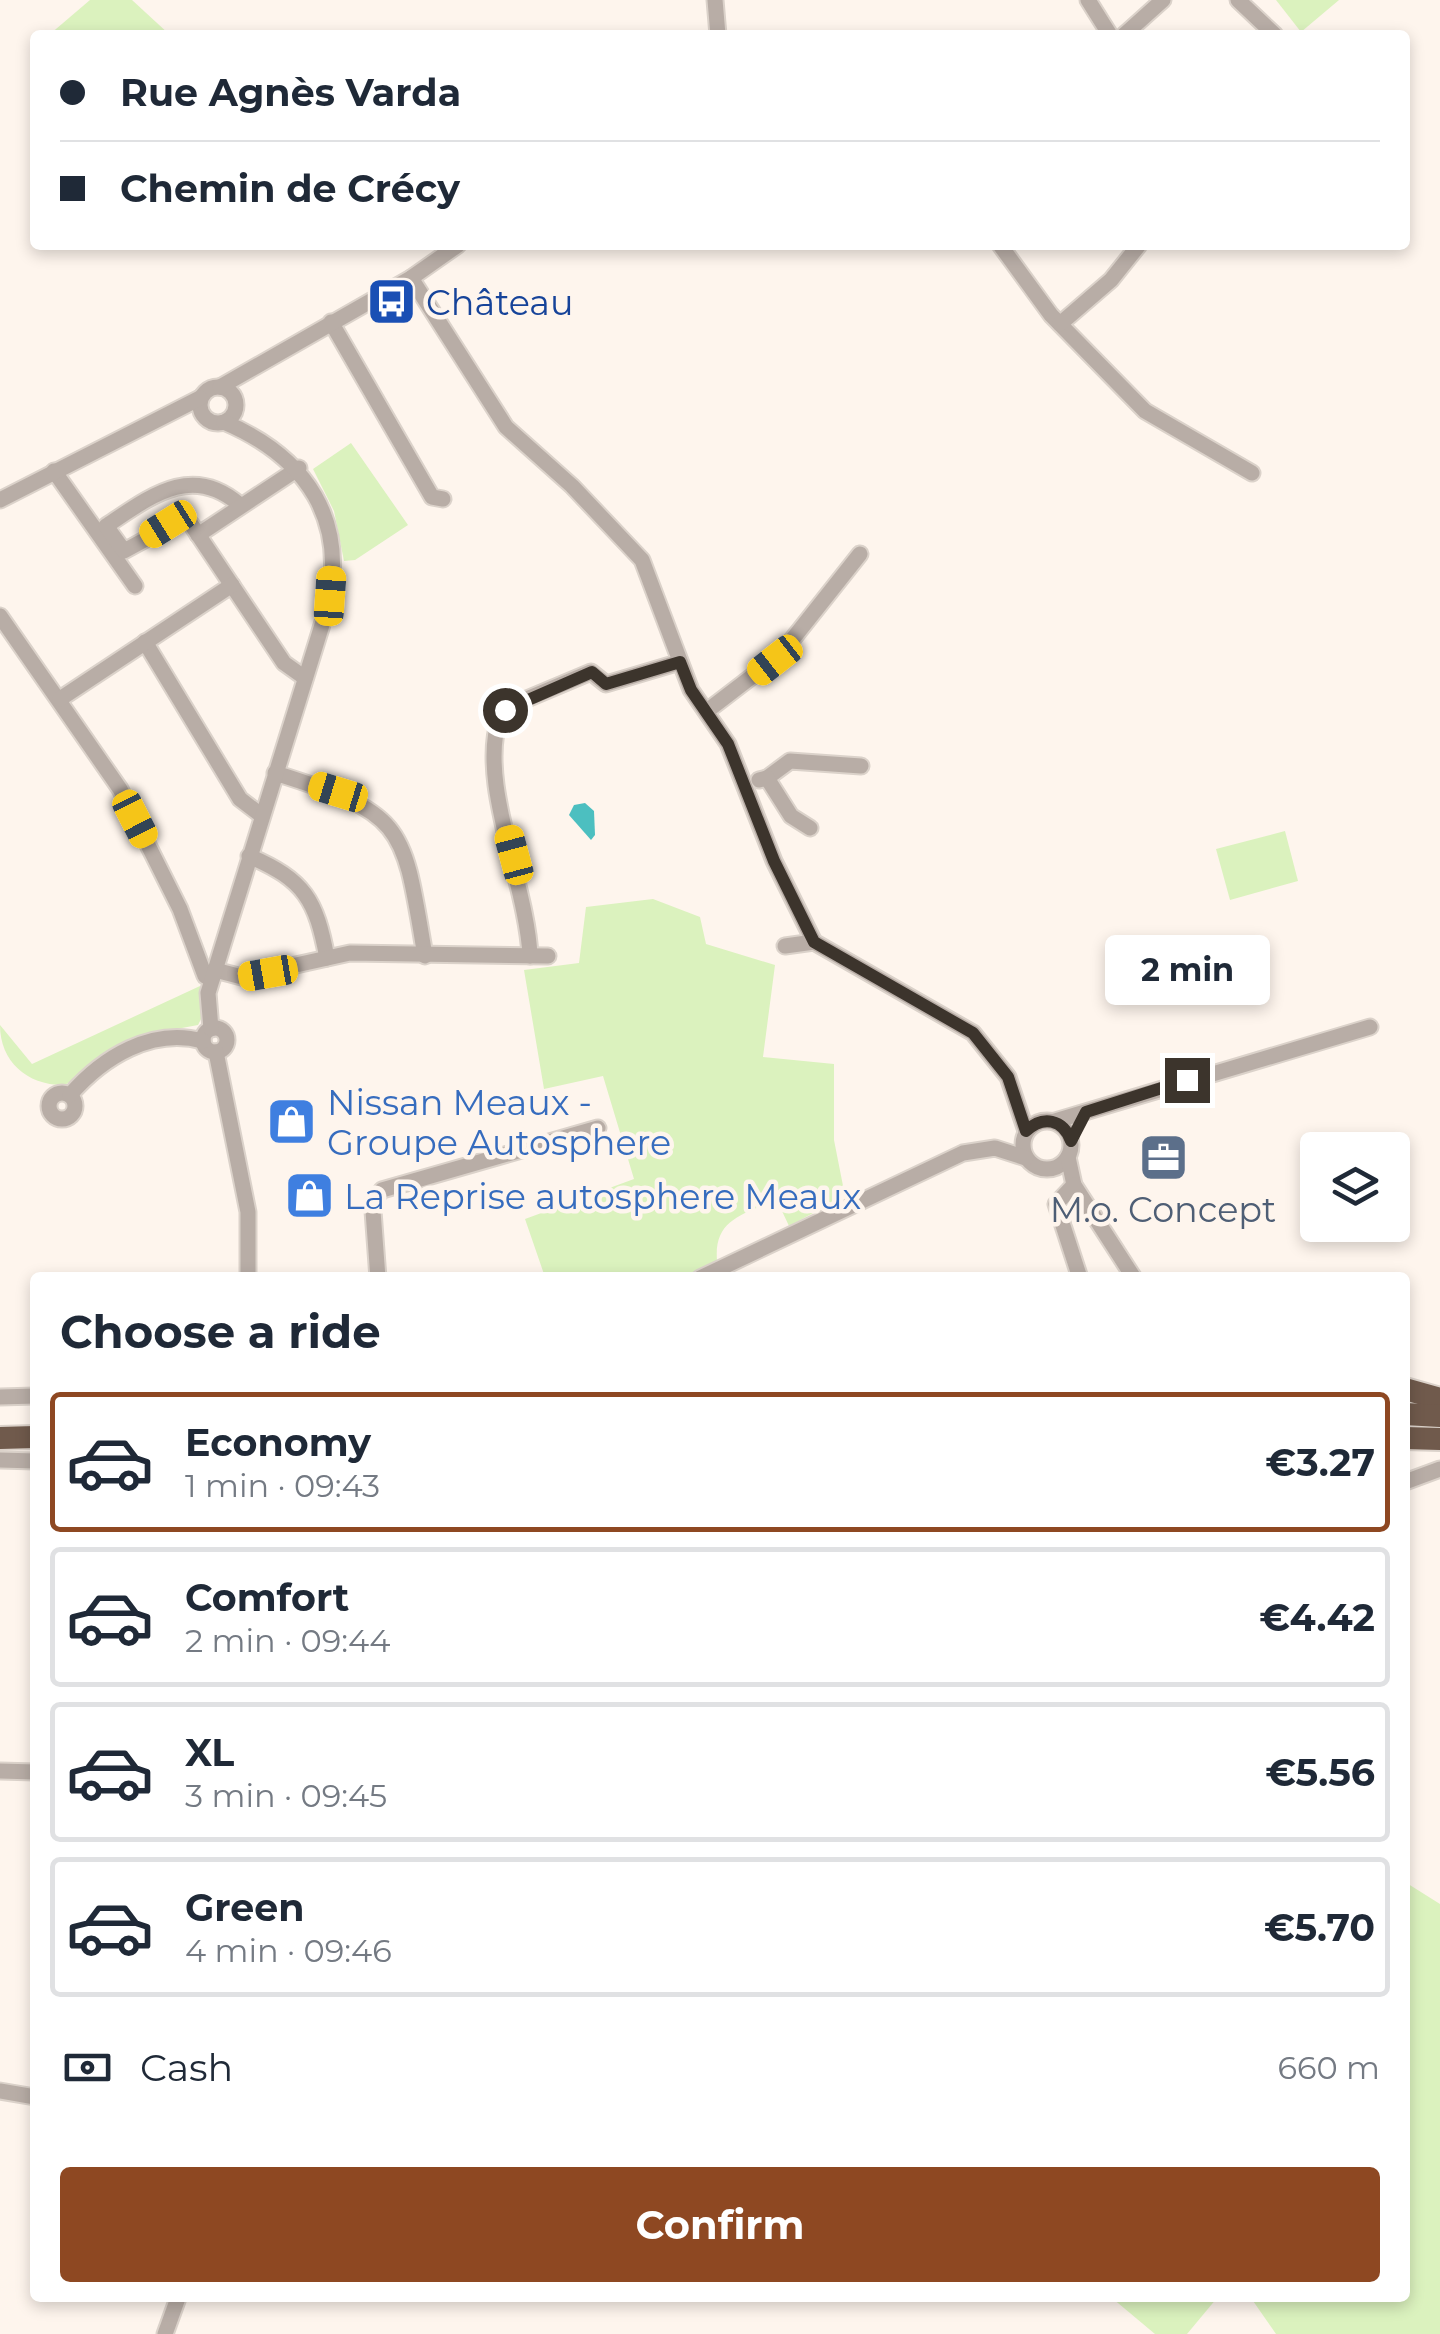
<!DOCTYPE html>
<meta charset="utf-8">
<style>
:root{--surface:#fff;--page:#f6f6f7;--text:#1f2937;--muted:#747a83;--line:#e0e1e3;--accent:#8e4822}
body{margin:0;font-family:Montserrat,sans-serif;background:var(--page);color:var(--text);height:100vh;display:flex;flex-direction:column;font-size:38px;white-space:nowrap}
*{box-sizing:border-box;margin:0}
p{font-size:32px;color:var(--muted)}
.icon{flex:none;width:55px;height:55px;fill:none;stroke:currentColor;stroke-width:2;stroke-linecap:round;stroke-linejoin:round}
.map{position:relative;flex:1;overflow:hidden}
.details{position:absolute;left:30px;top:1272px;width:1380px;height:1030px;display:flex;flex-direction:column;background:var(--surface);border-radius:10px;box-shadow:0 5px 15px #0003}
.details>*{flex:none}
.banner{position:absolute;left:30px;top:30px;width:1380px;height:220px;border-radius:10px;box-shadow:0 5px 15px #0003;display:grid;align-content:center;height:220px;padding:0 30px;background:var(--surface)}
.buttons{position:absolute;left:1300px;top:1132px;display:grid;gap:20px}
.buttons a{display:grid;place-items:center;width:110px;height:110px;border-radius:10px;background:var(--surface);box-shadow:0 5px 15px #0003;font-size:50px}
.end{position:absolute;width:45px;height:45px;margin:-22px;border:12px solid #3c342c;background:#fff;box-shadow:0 0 0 5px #fff}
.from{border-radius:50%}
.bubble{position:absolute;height:70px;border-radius:10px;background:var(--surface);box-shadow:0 5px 15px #0003;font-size:32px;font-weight:700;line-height:70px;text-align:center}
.car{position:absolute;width:30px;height:60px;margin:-30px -15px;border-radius:12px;box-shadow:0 0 8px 2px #0007;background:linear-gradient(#f5c518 24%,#345 0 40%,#f5c518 0 76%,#345 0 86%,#f5c518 0)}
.banner b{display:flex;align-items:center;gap:35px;height:95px;font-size:38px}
.banner b+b{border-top:2px solid var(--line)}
.banner i{width:25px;height:25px;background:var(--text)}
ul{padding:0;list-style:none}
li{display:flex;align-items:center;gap:30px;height:140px;margin:0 20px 15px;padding:0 10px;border:5px solid var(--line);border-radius:10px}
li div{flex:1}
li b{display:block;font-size:38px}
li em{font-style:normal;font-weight:700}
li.active{border-color:var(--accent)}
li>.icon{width:90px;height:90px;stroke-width:1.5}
h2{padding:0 30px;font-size:45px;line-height:120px}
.pay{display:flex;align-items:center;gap:25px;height:110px;padding:0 30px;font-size:38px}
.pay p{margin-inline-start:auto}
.cta{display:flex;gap:20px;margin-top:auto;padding:20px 30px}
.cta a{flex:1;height:115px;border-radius:10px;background:var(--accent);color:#fff;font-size:40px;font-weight:700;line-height:115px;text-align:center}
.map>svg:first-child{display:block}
</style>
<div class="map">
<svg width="1440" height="2334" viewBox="0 0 1440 2334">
<rect width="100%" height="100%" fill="#fef5ed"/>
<!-- green -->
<g fill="#dbf2be">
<path d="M 90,0 L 132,0 L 170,35 L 49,35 Z"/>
<path d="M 1276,0 L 1339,0 L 1301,32 Z"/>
<path d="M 351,443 L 408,525 L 355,560 L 344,561 L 334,511 L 313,469 Z"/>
<path d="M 1285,831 L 1298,881 L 1230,900 L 1216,849 Z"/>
<path d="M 653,899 L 700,917 L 706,944 L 775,965 L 763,1057 L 834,1064 L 834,1140 L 845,1196 L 789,1226 L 782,1211 L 769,1203 C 737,1216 714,1223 717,1261 L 685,1277 L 545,1277 L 525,1219 L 634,1179 L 603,1076 L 544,1089 L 524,970 L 579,963 L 586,907 Z"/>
<path d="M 200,986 L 203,1015 L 198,1025 L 139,1036 L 65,1085 C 28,1086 0,1062 0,1025 L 32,1064 Z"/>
<path d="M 1405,1882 L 1440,1904 L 1440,2334 L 1276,2334 L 1251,2298 L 1405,2298 Z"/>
<path d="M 1112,2298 L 1217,2298 L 1187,2334 L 1155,2334 Z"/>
</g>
<!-- water -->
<path fill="#4cbfc0" d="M 585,803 L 594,811 L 595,835 L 591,840 L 569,815 L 574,805 Z"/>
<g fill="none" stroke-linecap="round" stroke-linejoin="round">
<defs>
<g id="minor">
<path d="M 715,0 L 718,35"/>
<path d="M 1088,0 L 1110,35"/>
<path d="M 1238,0 L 1275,35"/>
<path d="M 1124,35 L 1163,0"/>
<path d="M 1000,245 L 1051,315 L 1145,411 L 1252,473"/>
<path d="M 411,278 L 506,427 L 572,486 L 642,560 L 691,690 L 728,744 L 774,861 L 814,942 L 973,1033 L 1008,1077 L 1026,1131"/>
<path d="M 331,322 L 432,497 L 443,499"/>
<path d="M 1060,324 L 1111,280 L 1139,245"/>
<circle cx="218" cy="405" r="18"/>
<path d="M 220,387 L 411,278 L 458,245"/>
<path d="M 54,471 L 135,586"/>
<path d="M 0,500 L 200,398"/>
<path d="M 240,505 C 192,463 151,496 106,526 L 124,551 L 181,520 L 191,524 L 284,663 L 305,678"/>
<path d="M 198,535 L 299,468"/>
<path d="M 0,616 L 120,789 L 180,909 L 205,976 L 212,979"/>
<path d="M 145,642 L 240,799 L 262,816"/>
<path d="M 60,699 L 232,585"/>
<path d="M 707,711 L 780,655 L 860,554"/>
<path d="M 275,773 C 406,814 403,824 425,956"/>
<path d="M 767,778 L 790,761 L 861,766"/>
<path d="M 759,780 L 767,778 L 791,816 L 810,828"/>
<path d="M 249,856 C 305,880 316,900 327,958"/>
<path d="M 785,946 L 814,942"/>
<path d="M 530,956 C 527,884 477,781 500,717 L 515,704 L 591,672 L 606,684 L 680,662"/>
<path d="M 215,970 L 242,977 L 350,953 L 548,956"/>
<circle cx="215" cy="1040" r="12"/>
<path d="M 211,1029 L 208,993 L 326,612 C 350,520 306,457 224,422"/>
<path d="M 216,1052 L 248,1212 L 248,1278"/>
<circle cx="62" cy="1106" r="13"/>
<path d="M 70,1095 C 103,1057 152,1027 203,1041"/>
<circle cx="1047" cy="1145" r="24"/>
<path d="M 1055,1121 L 1370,1027"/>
<path d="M 1068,1157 L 1074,1185 L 1134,1278"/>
<path d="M 1074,1185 L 1056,1204 L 1080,1278"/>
<path d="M 378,1278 L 373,1211 L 373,1201 L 382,1190 L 598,1128"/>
<path d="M 700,1278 L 963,1153 L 995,1148 L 1026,1158"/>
<path d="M 0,1397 L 35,1396"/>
<path d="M 0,1460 L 35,1461"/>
<path d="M 1405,1482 L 1440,1469"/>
<path d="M 0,1771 L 35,1772"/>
<path d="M 0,2091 L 35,2097"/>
<path d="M 165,2334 L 178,2298"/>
</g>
<g id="highway">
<path d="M 1405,1389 L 1440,1399"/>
<path d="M 1405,1414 L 1440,1416"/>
<path d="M 0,1438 L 35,1437"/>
<path d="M 1405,1438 L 1440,1439"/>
</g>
</defs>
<!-- minor casing -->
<use href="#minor" stroke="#dbd2ca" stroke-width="19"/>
<!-- highway casing -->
<use href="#highway" stroke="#dbd2ca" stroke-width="26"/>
<!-- minor -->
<use href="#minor" stroke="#b8ada6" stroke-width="15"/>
<!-- highway -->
<use href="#highway" stroke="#705a4c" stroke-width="22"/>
</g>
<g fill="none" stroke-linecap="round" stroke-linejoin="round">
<!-- route -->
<path stroke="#3c342c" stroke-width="12" d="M 505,710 L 592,672 L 606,684 L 680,662 L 691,690 L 728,744 L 774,861 L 814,942 L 973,1033 L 1008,1077 L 1026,1131 C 1043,1115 1063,1119 1071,1141 L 1086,1112 L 1187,1080"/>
</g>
<!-- icons -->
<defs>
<symbol id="bus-square" viewBox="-11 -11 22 22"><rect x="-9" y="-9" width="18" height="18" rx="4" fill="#1a4fb4" stroke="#fef5ed"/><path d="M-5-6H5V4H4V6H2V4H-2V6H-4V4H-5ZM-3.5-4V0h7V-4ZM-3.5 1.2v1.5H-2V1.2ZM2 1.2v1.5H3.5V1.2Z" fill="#fff"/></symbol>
<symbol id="shop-square" viewBox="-11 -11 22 22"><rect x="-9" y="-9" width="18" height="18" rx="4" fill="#3f7fe0" stroke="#fef5ed"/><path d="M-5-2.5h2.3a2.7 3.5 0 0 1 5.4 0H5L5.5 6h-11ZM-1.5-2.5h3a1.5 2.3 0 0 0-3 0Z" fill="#fff"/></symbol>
<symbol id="office-square" viewBox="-11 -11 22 22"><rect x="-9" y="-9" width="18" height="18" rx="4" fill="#5c6f8a" stroke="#fef5ed"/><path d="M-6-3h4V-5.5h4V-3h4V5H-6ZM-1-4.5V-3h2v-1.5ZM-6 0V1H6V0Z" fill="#fff"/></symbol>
</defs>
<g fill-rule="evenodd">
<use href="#bus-square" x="364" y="274" width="55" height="55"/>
<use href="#shop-square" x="264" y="1094" width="55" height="55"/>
<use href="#office-square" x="1136" y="1130" width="55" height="55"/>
<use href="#shop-square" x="282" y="1168" width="55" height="55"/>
</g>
<g text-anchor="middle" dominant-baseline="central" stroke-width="9" stroke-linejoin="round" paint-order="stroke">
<!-- transit labels -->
<g font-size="35" fill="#164399" stroke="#fef5ed" text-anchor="start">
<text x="426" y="302">Château</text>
</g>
<!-- shop labels -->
<g font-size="35" fill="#366cbe" stroke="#fef5ed" text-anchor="start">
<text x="327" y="1102">Nissan Meaux -<tspan x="327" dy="40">Groupe Autosphere</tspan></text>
<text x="344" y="1196">La Reprise autosphere Meaux</text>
</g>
<!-- service labels -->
<g font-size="35" fill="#4e5e75" stroke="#fef5ed">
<text x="1163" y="1209">M.o. Concept</text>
</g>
</g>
</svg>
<div class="buttons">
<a><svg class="icon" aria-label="layers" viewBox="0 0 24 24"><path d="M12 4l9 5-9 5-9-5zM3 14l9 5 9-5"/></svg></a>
</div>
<i class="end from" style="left:505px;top:710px"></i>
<i class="end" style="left:1187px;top:1080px"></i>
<div class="bubble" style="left:1105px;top:935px;width:165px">2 min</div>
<i class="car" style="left:168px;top:524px;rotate:238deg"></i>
<i class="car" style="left:330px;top:596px;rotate:4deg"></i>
<i class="car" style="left:775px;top:660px;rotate:232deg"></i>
<i class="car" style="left:338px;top:792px;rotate:287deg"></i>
<i class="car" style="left:135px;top:819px;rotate:153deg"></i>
<i class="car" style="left:514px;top:855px;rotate:345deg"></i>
<i class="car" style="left:268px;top:973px;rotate:260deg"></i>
<div class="banner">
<b><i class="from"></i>Rue Agnès Varda</b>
<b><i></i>Chemin de Crécy</b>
</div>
<section class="details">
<h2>Choose a ride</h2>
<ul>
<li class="active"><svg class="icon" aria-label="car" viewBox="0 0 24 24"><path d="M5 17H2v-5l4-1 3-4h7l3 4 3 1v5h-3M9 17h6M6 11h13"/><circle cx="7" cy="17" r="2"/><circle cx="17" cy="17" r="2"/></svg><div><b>Economy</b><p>1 min · 09:43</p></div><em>€3.27</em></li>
<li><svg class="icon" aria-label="car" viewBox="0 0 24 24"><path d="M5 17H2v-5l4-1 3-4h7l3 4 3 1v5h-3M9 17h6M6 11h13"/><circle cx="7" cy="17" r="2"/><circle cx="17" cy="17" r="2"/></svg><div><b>Comfort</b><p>2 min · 09:44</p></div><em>€4.42</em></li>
<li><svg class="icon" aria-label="car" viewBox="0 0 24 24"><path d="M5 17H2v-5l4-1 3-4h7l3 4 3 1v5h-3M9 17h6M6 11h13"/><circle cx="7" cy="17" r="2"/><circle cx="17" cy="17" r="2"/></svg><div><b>XL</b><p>3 min · 09:45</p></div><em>€5.56</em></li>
<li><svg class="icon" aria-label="car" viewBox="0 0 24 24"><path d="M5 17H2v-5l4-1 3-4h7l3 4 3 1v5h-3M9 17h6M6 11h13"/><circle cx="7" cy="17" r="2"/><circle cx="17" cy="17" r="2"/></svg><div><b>Green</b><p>4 min · 09:46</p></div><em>€5.70</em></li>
</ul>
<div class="pay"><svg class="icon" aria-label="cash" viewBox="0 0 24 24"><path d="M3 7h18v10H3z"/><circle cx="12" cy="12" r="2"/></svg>Cash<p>660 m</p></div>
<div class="cta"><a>Confirm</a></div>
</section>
</div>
